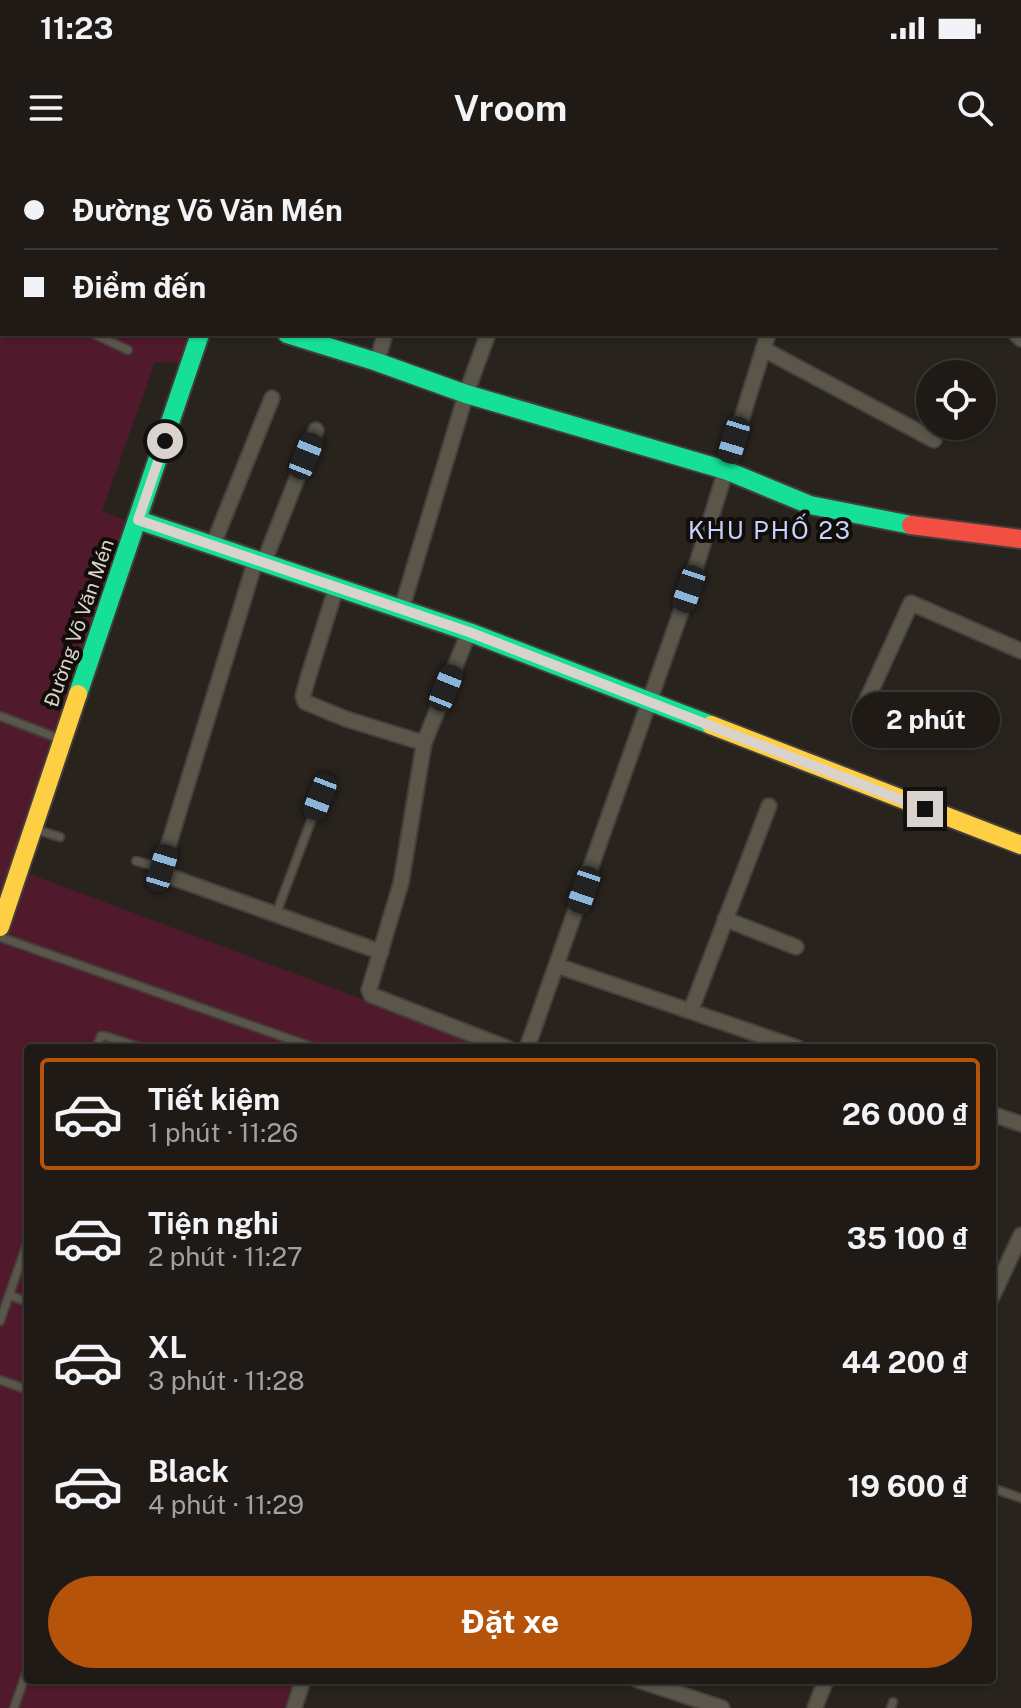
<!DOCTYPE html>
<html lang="vi">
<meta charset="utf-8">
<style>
:root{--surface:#1f1a16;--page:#27231f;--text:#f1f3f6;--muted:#a1a1a1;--line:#3c3835;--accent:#b45309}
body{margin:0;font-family:"Public Sans",sans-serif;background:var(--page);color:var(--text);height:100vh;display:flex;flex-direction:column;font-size:30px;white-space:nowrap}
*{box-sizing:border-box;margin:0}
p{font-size:26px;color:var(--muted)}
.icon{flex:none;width:44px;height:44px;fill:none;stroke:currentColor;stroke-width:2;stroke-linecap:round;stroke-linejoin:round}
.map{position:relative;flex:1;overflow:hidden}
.side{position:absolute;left:24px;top:884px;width:972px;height:640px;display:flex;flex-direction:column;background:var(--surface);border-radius:8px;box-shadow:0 2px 6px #0004,0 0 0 2px var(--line)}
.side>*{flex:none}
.hud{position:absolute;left:0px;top:0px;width:1022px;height:176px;box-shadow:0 2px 6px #0004,0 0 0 2px var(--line);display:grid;align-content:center;height:176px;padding:0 24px;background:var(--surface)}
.fabs{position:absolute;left:916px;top:200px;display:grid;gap:16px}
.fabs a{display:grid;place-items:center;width:80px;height:80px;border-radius:50%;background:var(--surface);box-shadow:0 2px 6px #0004,0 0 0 2px var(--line);font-size:40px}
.end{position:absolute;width:36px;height:36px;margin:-18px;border:10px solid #dad2cc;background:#111;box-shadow:0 0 0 4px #111}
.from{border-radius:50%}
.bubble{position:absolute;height:56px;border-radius:28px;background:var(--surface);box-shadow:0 2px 6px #0004,0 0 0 2px var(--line);font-size:26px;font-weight:700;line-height:56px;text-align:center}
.car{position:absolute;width:24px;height:48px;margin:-24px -12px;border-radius:10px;box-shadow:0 0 6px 2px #0007;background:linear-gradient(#222 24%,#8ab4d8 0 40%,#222 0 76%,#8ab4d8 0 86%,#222 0)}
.hud b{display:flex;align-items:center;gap:28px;height:76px;font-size:30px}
.hud b+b{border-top:2px solid var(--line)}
.hud i{width:20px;height:20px;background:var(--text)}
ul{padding:14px 0 0;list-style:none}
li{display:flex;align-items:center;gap:24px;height:112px;margin:0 16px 12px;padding:0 8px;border:4px solid transparent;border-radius:8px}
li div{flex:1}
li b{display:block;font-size:30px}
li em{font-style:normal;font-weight:700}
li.current{border-color:var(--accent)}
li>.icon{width:72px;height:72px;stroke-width:1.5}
.primary-button{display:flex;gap:16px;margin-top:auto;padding:16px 24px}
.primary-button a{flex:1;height:92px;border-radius:48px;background:var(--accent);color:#fff;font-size:32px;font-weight:700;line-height:92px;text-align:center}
.status{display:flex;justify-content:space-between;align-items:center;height:56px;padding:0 40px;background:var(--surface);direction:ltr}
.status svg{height:22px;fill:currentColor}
header{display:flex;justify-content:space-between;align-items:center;height:104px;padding:0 24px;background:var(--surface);font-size:36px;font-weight:700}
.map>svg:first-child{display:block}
</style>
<div class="status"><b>11:23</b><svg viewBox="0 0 49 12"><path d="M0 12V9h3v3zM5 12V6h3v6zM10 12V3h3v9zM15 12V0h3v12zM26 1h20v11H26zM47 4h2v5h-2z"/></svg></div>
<header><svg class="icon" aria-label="menu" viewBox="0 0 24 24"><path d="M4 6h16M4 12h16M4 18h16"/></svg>Vroom<svg class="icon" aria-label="search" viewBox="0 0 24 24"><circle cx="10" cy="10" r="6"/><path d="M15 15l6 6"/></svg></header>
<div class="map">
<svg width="1021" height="1548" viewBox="0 0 1021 1548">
<rect width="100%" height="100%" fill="#29231e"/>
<!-- green -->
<g fill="#50192c">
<path d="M 0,0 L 251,0 L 2,2 L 2,174 L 194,174 L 185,203 L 155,202 L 102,351 L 131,363 L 0,749 Z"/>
<path d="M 22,711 L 492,888 L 28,888 L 28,1520 L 298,1520 L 289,1548 L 0,1548 L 0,784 Z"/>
</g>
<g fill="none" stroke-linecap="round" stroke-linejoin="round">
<defs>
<g id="lane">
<path d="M 61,0 L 66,2"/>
<path d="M 214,0 L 219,2"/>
<path d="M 34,2 L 35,0"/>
<path d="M 0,44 L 2,45"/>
<path d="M 0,83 L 2,83"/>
<path d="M 0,104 L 2,99"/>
<path d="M 0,133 L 2,134"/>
<path d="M 94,174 L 128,190"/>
<path d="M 0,556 L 60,579"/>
<path d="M 34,669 L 60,677"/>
<path d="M 136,701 L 162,708"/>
<path d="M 276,754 L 320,637"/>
<path d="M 0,777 L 315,888"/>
<path d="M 96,888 L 101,876 L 105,876 L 142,888"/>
<path d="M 9,1135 L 28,1142"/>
<path d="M 0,1161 L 28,1081"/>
<path d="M 0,1220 L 28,1230"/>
<path d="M 992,1328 L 1021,1338"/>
<path d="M 14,1548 L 28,1508"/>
<path d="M 891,1548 L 893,1542"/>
</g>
<g id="street">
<path d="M 343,0 L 351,2"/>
<path d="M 842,0 L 845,2"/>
<path d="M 256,2 L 257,0"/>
<path d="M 402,2 L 403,0"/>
<path d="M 552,2 L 552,0"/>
<path d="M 825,2 L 826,0"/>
<path d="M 961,2 L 962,0"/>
<path d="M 1016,174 L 1021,179"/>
<path d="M 763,189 L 934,280"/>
<path d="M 377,202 L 385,174"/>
<path d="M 213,385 L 272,238"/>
<path d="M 256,399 L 160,713 L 381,792"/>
<path d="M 264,402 L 316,270"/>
<path d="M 336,428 L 307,521 L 303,536 L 305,542 L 346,559 L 424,583"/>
<path d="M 401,451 L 466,234 L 488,174"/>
<path d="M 469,472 L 424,583 L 401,723 L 369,830 L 371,835 L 507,888"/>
<path d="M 859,557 L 911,443 L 1021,491"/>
<path d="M 725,759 L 796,787"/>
<path d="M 558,806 L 798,888"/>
<path d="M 691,850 L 769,646"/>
<path d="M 527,888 L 689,429 L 768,174"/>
<path d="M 992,954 L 1021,964"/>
<path d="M 992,1137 L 1021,1075"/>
<path d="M 638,1520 L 722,1548"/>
<path d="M 294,1548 L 303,1520"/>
<path d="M 815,1548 L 826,1520"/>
</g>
<g id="fast">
<path d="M 287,174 L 377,202 L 466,234 L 725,310 L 810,345 L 911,365"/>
<path d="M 138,360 L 469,472 L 711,565"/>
<path d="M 78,534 L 200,174"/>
</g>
<g id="slow">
<path d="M 711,565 L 1021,685"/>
<path d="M 0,767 L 78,534"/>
</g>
<path id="jam" d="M 911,365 L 1021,379"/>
</defs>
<!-- lane casing -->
<use href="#lane" stroke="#443f3b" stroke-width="11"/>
<!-- street casing -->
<use href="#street" stroke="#443f3b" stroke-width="18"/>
<!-- fast casing -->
<use href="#fast" stroke="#443f3b" stroke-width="22"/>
<!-- slow casing -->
<use href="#slow" stroke="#443f3b" stroke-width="22"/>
<!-- jam casing -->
<use href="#jam" stroke="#443f3b" stroke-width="22"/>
<!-- lane -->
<use href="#lane" stroke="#5b564a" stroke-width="7"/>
<!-- street -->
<use href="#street" stroke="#5b564a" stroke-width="14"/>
<!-- fast -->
<use href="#fast" stroke="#16e098" stroke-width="18"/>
<!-- slow -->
<use href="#slow" stroke="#ffcf43" stroke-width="18"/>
<!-- jam -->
<use href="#jam" stroke="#f24e42" stroke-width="18"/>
</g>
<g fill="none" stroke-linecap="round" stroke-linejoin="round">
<!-- route -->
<path stroke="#dad2cc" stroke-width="10" d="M 165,281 L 138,360 L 469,472 L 925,649"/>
</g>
<g text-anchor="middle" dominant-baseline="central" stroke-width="8" stroke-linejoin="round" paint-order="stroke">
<!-- street labels -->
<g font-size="20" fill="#dad2cc" stroke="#120d09">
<text transform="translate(79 463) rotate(-71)">Đường Võ Văn Mén</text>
</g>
<!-- quarter labels -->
<g font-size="24" letter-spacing="2" fill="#c5d4fe" stroke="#120d09">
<text x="770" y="370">KHU PHỐ 23</text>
</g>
</g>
</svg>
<div class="fabs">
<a><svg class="icon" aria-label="locate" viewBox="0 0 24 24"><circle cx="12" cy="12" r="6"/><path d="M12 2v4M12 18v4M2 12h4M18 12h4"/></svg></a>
</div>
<i class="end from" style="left:165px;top:281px"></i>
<i class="end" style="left:925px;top:649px"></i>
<div class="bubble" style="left:852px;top:532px;width:148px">2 phút</div>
<i class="car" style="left:734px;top:280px;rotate:197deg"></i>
<i class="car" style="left:306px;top:296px;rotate:22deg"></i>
<i class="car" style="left:689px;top:429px;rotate:199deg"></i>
<i class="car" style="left:446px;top:528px;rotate:22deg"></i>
<i class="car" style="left:320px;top:637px;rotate:201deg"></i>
<i class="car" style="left:162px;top:708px;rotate:17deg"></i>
<i class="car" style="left:584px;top:730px;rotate:199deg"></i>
<div class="hud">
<b><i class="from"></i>Đường Võ Văn Mén</b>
<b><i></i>Điểm đến</b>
</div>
<section class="side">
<ul>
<li class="current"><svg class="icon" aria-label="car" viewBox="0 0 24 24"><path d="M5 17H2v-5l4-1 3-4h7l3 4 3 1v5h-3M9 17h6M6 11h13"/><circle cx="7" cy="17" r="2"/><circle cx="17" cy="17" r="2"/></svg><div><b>Tiết kiệm</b><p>1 phút · 11:26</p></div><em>26 000 ₫</em></li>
<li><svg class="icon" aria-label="car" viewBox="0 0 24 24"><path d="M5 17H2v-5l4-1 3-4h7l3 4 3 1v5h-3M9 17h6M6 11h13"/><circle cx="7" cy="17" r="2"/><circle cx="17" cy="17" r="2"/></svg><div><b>Tiện nghi</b><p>2 phút · 11:27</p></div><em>35 100 ₫</em></li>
<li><svg class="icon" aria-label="car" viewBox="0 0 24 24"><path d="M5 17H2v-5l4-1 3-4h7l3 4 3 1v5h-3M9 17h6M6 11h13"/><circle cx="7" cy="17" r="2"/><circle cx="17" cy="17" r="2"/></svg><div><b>XL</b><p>3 phút · 11:28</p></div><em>44 200 ₫</em></li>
<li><svg class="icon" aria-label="car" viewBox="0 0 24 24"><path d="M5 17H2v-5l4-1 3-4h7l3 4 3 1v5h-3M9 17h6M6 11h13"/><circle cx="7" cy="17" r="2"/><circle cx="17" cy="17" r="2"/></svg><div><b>Black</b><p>4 phút · 11:29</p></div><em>19 600 ₫</em></li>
</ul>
<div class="primary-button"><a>Đặt xe</a></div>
</section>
</div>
